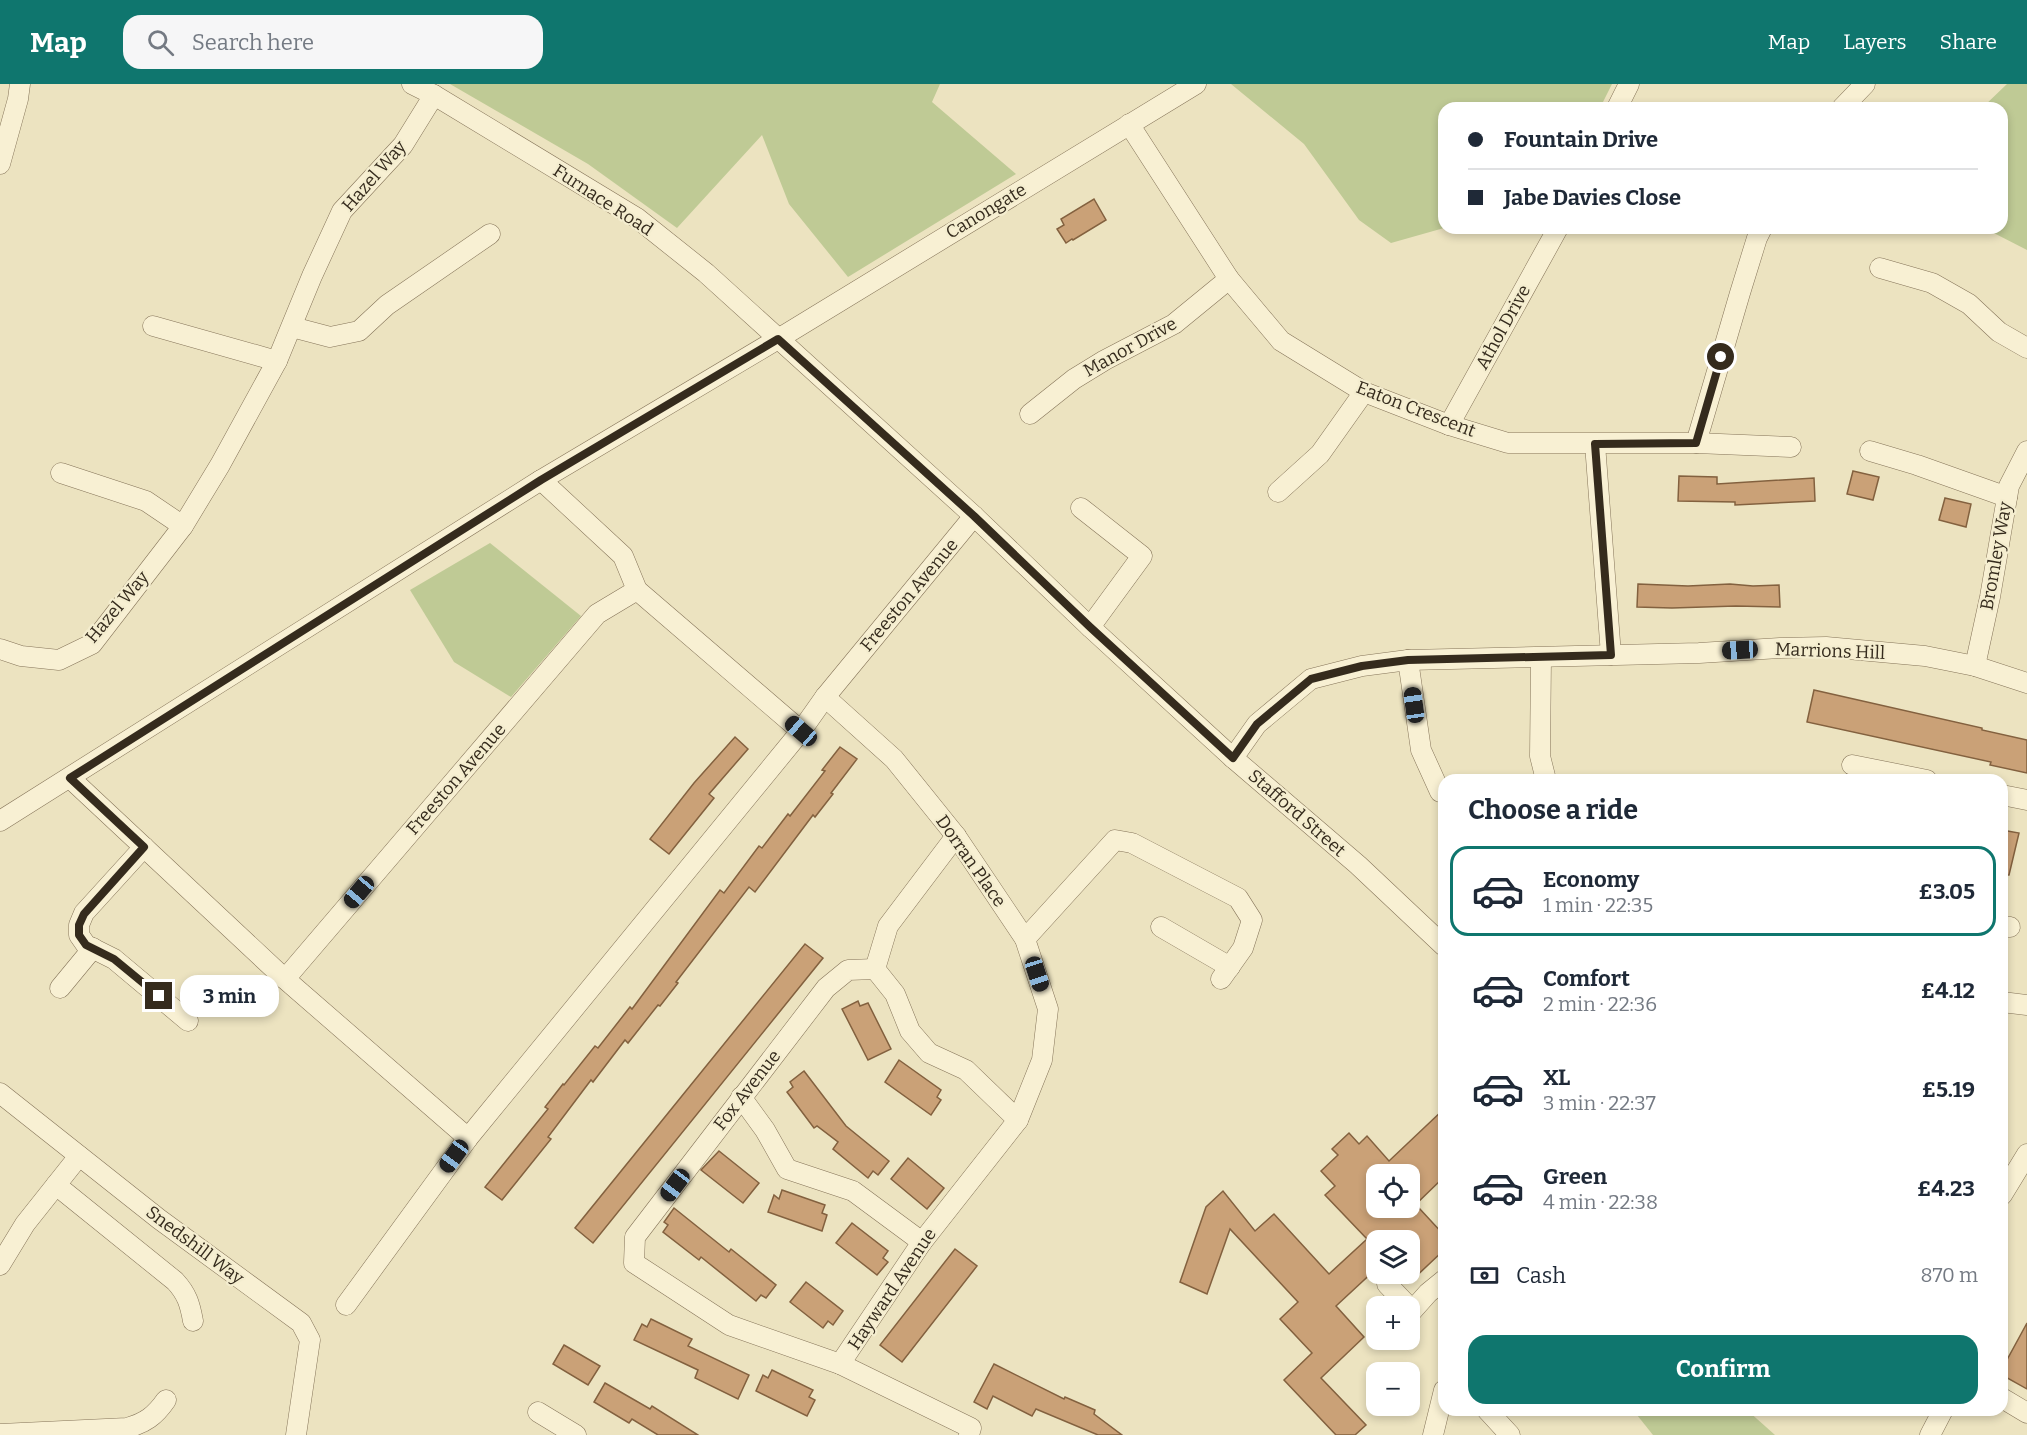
<!DOCTYPE html>
<meta charset="utf-8">
<style>
:root{--surface:#fff;--page:#f6f6f7;--text:#1f2937;--muted:#747a83;--line:#e0e1e3;--accent:#0f766e}
body{margin:0;font-family:Bitter,serif;background:var(--page);color:var(--text);height:100vh;display:flex;flex-direction:column;font-size:22px;white-space:nowrap}
*{box-sizing:border-box;margin:0}
p{font-size:20px;color:var(--muted)}
.icon{flex:none;width:33px;height:33px;fill:none;stroke:currentColor;stroke-width:2;stroke-linecap:round;stroke-linejoin:round}
.map{position:relative;flex:1;overflow:hidden}
.sheet{position:absolute;left:1438px;top:690px;width:570px;height:642px;display:flex;flex-direction:column;background:var(--surface);border-radius:18px;box-shadow:0 3px 9px #0003}
.sheet>*{flex:none}
.top-card{position:absolute;left:1438px;top:18px;width:570px;height:132px;border-radius:18px;box-shadow:0 3px 9px #0003;display:grid;align-content:center;height:132px;padding:0 30px;background:var(--surface)}
.fabs{position:absolute;left:1366px;top:1080px;display:grid;gap:12px}
.fabs a{display:grid;place-items:center;width:54px;height:54px;border-radius:12px;background:var(--surface);box-shadow:0 3px 9px #0003;font-size:30px}
.end{position:absolute;width:27px;height:27px;margin:-14px;border:8px solid #352b1d;background:#fff;box-shadow:0 0 0 3px #fff}
.from{border-radius:50%}
.bubble{position:absolute;height:42px;border-radius:18px;background:var(--surface);box-shadow:0 3px 9px #0003;font-size:20px;font-weight:700;line-height:42px;text-align:center}
.car{position:absolute;width:18px;height:36px;margin:-18px -9px;border-radius:8px;box-shadow:0 0 4px 2px #0007;background:linear-gradient(#222 24%,#8ab4d8 0 40%,#222 0 76%,#8ab4d8 0 86%,#222 0)}
.top-card b{display:flex;align-items:center;gap:21px;height:57px;font-size:22px}
.top-card b+b{border-top:2px solid var(--line)}
.top-card i{width:15px;height:15px;background:var(--text)}
ul{padding:0;list-style:none}
li{display:flex;align-items:center;gap:18px;height:90px;margin:0 12px 9px;padding:0 18px;border:3px solid transparent;border-radius:18px}
li div{flex:1}
li b{display:block;font-size:22px}
li em{font-style:normal;font-weight:700}
li.selected{border-color:var(--accent)}
li>.icon{width:54px;height:54px;stroke-width:1.5}
h2{padding:0 30px;font-size:27px;line-height:72px}
.pay{display:flex;align-items:center;gap:15px;height:66px;padding:0 30px;font-size:22px}
.pay p{margin-inline-start:auto}
.action{display:flex;gap:12px;margin-top:auto;padding:12px 30px}
.action a{flex:1;height:69px;border-radius:18px;background:var(--accent);color:#fff;font-size:24px;font-weight:700;line-height:69px;text-align:center}
header{display:flex;align-items:center;gap:36px;box-sizing:border-box;height:84px;padding:0 30px;background:var(--accent);color:#fff}
header strong{font-size:28px}
nav{display:flex;gap:33px;margin-inline-start:auto;font-size:21px}
.search{width:420px;height:54px;background:var(--page);display:flex;align-items:center;gap:15px;box-sizing:border-box;padding:0 21px;border-radius:18px;color:var(--muted);font-size:22px}
.map>svg:first-child{display:block}
</style>
<header>
<strong>Map</strong>
<div class="search"><svg class="icon" aria-label="search" viewBox="0 0 24 24"><circle cx="10" cy="10" r="6"/><path d="M15 15l6 6"/></svg>Search here</div>
<nav><a>Map</a><a>Layers</a><a>Share</a></nav>
</header>
<div class="map">
<svg width="2027" height="1351" viewBox="0 0 2027 1351">
<rect width="100%" height="100%" fill="#ece3c0"/>
<!-- green -->
<g fill="#bfca95">
<path d="M 450,0 L 940,0 L 932,18 L 1016,90 L 848,193 L 789,120 L 762,51 L 677,144 L 588,80 Z"/>
<path d="M 1231,0 L 1612,0 L 1600,24 L 1444,24 L 1444,144 L 1391,159 L 1359,136 L 1304,60 Z"/>
<path d="M 2007,0 L 2027,0 L 2027,166 L 1984,144 L 2002,144 L 2002,24 L 1982,24 Z"/>
<path d="M 490,459 L 581,532 L 511,613 L 454,578 L 410,506 Z"/>
<path d="M 1633,1326 L 1747,1326 L 1775,1351 L 1653,1351 Z"/>
</g>
<!-- building -->
<g fill="#caa177" stroke="#83613f" stroke-width="1.5" fill-rule="evenodd">
<path d="M 1094,115 L 1106,136 L 1073,156 L 1072,155 L 1066,159 L 1057,145 L 1064,141 L 1061,135 Z"/>
<path d="M 1853,387 L 1879,393 L 1873,416 L 1847,410 Z"/>
<path d="M 1679,392 L 1717,393 L 1717,400 L 1814,394 L 1815,417 L 1735,421 L 1735,418 L 1678,417 Z"/>
<path d="M 1945,414 L 1971,420 L 1966,443 L 1939,436 Z"/>
<path d="M 1638,500 L 1688,502 L 1730,500 L 1753,502 L 1779,501 L 1780,523 L 1736,522 L 1672,524 L 1637,523 Z"/>
<path d="M 1814,606 L 1982,644 L 1982,646 L 2027,656 L 2027,689 L 1990,681 L 1991,678 L 1807,638 Z"/>
<path d="M 735,653 L 748,665 L 709,710 L 714,714 L 669,770 L 650,755 L 694,699 Z"/>
<path d="M 840,663 L 857,675 L 831,709 L 833,710 L 815,733 L 813,731 L 755,808 L 749,803 L 676,898 L 678,899 L 660,922 L 658,921 L 628,959 L 625,956 L 593,998 L 591,996 L 548,1053 L 551,1055 L 502,1116 L 485,1103 L 548,1025 L 545,1023 L 563,1000 L 564,1001 L 595,962 L 598,964 L 630,923 L 632,925 L 720,806 L 724,809 L 759,762 L 762,764 L 788,730 L 790,732 L 825,687 L 822,686 Z"/>
<path d="M 2002,746 L 2019,749 L 2009,791 L 2002,791 Z"/>
<path d="M 805,860 L 823,874 L 593,1159 L 575,1144 Z"/>
<path d="M 858,917 L 860,922 L 868,919 L 891,965 L 868,976 L 842,925 Z"/>
<path d="M 899,976 L 941,1006 L 937,1013 L 941,1016 L 931,1031 L 885,998 Z"/>
<path d="M 804,987 L 846,1042 L 889,1077 L 878,1091 L 873,1087 L 868,1094 L 833,1065 L 838,1058 L 817,1042 L 814,1044 L 787,1008 L 793,1003 L 790,998 Z"/>
<path d="M 1444,1025 L 1444,1093 L 1412,1124 L 1419,1124 L 1444,1151 L 1444,1166 L 1410,1198 L 1410,1156 L 1377,1156 L 1377,1184 L 1336,1222 L 1364,1253 L 1321,1294 L 1366,1341 L 1355,1351 L 1336,1351 L 1284,1296 L 1312,1269 L 1280,1235 L 1298,1218 L 1230,1145 L 1207,1210 L 1180,1198 L 1206,1123 L 1223,1107 L 1255,1147 L 1274,1130 L 1329,1190 L 1367,1155 L 1325,1111 L 1335,1102 L 1321,1087 L 1338,1071 L 1332,1065 L 1349,1049 L 1359,1060 L 1367,1052 L 1389,1077 ZM 1377,1090 L 1410,1090 L 1410,1124 L 1377,1124 Z"/>
<path d="M 719,1067 L 759,1099 L 743,1119 L 701,1086 Z"/>
<path d="M 908,1074 L 944,1104 L 927,1125 L 891,1095 Z"/>
<path d="M 782,1106 L 825,1121 L 822,1129 L 827,1131 L 822,1147 L 768,1128 L 774,1111 L 779,1115 Z"/>
<path d="M 674,1124 L 729,1168 L 731,1165 L 776,1201 L 766,1214 L 761,1211 L 756,1217 L 701,1173 L 699,1176 L 663,1148 L 668,1141 L 664,1138 Z"/>
<path d="M 852,1139 L 888,1167 L 883,1174 L 888,1178 L 877,1191 L 836,1159 Z"/>
<path d="M 955,1165 L 977,1182 L 902,1278 L 880,1261 Z"/>
<path d="M 806,1198 L 843,1227 L 833,1241 L 828,1237 L 823,1244 L 790,1218 Z"/>
<path d="M 651,1235 L 692,1255 L 688,1262 L 749,1291 L 738,1315 L 695,1294 L 698,1286 L 634,1256 L 642,1240 L 647,1243 Z"/>
<path d="M 2027,1239 L 2027,1305 L 2002,1291 L 2002,1285 Z"/>
<path d="M 564,1261 L 600,1282 L 588,1301 L 553,1280 Z"/>
<path d="M 994,1280 L 1064,1315 L 1065,1313 L 1095,1326 L 1094,1330 L 1122,1351 L 1098,1351 L 1036,1325 L 1032,1332 L 993,1312 L 987,1325 L 974,1318 Z"/>
<path d="M 772,1286 L 813,1306 L 809,1313 L 815,1316 L 807,1332 L 756,1307 L 763,1291 L 768,1294 Z"/>
<path d="M 605,1299 L 650,1325 L 652,1322 L 698,1351 L 658,1351 L 632,1335 L 629,1339 L 594,1318 Z"/>
</g>
<g fill="none" stroke-linecap="round" stroke-linejoin="round">
<defs>
<g id="minor">
<path d="M 412,0 L 434,11 L 637,134 L 706,189 L 974,432 L 1090,543 L 1233,674 L 1358,781 L 1444,862"/>
<path d="M 1617,24 L 1629,0"/>
<path d="M 1842,24 L 1865,0"/>
<path d="M 1129,40 L 1229,195 L 1281,257 L 1364,308 L 1449,341 L 1508,359 L 1696,359 L 1791,363"/>
<path d="M 0,80 L 18,15 L 20,0"/>
<path d="M 1880,184 L 1932,199 L 1969,220 L 1999,248 L 2027,264"/>
<path d="M 153,242 L 277,277"/>
<path d="M 292,243 L 330,253 L 359,247 L 387,221 L 490,150"/>
<path d="M 1030,330 L 1074,295 L 1105,276 L 1174,240 L 1229,195"/>
<path d="M 1449,341 L 1558,144"/>
<path d="M 1696,359 L 1740,209 L 1757,154 L 1762,144"/>
<path d="M 1595,360 L 1611,571"/>
<path d="M 1870,367 L 1917,381 L 2007,413"/>
<path d="M 541,396 L 623,472 L 637,506 L 801,647"/>
<path d="M 1278,408 L 1320,370 L 1364,308"/>
<path d="M 1081,424 L 1142,472 L 1090,543"/>
<path d="M 183,442 L 220,381 L 277,277 L 312,192 L 342,127 L 403,61 L 434,11"/>
<path d="M 0,565 L 21,572 L 59,576 L 92,560 L 183,442 L 146,417 L 61,389"/>
<path d="M 1541,574 L 1540,672 L 1546,696"/>
<path d="M 1408,576 L 1421,666 L 1440,708"/>
<path d="M 1975,582 L 1990,513 L 2009,402 L 2027,367"/>
<path d="M 825,613 L 894,675 L 956,752 L 1025,855 L 1048,925 L 1042,976 L 1018,1036 L 922,1158 L 840,1280 L 729,1241 L 634,1179 L 635,1153 L 826,904 L 848,886 L 875,885"/>
<path d="M 1233,674 L 1257,640 L 1311,595 L 1362,582 L 1408,576 L 1699,569 L 1780,564 L 1826,563 L 1925,572 L 1975,582 L 2027,599"/>
<path d="M 1852,681 L 1927,696"/>
<path d="M 70,694 L 285,895 L 468,1054"/>
<path d="M 2002,711 L 2027,716"/>
<path d="M 0,737 L 541,396 L 778,255 L 1196,0"/>
<path d="M 956,752 L 888,842 L 875,885 L 895,910 L 910,947 L 929,969 L 966,986 L 1018,1036"/>
<path d="M 144,763 L 84,829 L 79,841 L 79,851 L 86,861 L 114,875 L 188,937"/>
<path d="M 2002,842 L 2010,843"/>
<path d="M 1161,843 L 1230,883"/>
<path d="M 1025,855 L 1115,756 L 1132,759 L 1238,814 L 1252,836 L 1243,864 L 1221,895"/>
<path d="M 285,895 L 597,530 L 637,506"/>
<path d="M 60,904 L 93,864"/>
<path d="M 2002,918 L 2027,921"/>
<path d="M 0,1009 L 159,1135 L 301,1239 L 310,1256 L 296,1351"/>
<path d="M 741,1013 L 765,1046 L 787,1085 L 853,1107 L 922,1158"/>
<path d="M 56,1101 L 175,1197 C 187,1210 190,1220 193,1237"/>
<path d="M 2002,1111 L 2027,1070"/>
<path d="M 0,1181 L 25,1140 L 79,1072"/>
<path d="M 1387,1200 L 1408,1222"/>
<path d="M 346,1221 L 468,1054 L 801,647 L 825,613 L 974,432"/>
<path d="M 1410,1225 L 1412,1227 L 1428,1209 L 1444,1196"/>
<path d="M 840,1280 L 971,1344 L 969,1351"/>
<path d="M 2002,1314 L 2027,1329"/>
<path d="M 1487,1326 L 1510,1351"/>
<path d="M 538,1328 L 576,1351"/>
<path d="M 0,1350 L 127,1344 C 145,1339 155,1332 166,1316"/>
<path d="M 1433,1351 L 1444,1306"/>
<path d="M 1930,1351 L 1943,1326"/>
</g>
</defs>
<!-- minor casing -->
<use href="#minor" stroke="#857459" stroke-width="21"/>
<!-- minor -->
<use href="#minor" stroke="#f8f0d3" stroke-width="20"/>
</g>
<g fill="none" stroke-linecap="round" stroke-linejoin="round">
<!-- route -->
<path stroke="#352b1d" stroke-width="8" d="M 159,912 L 114,875 L 86,861 L 79,851 L 79,841 L 84,830 L 144,763 L 70,694 L 541,396 L 778,255 L 974,432 L 1090,543 L 1233,674 L 1257,640 L 1311,595 L 1362,582 L 1408,576 L 1611,571 L 1595,360 L 1696,359 L 1721,273"/>
</g>
<g text-anchor="middle" dominant-baseline="central" stroke-width="4.5" stroke-linejoin="round" paint-order="stroke">
<!-- street labels -->
<g font-size="18" fill="#352b1d" stroke="#f4edcf">
<text transform="translate(374 92) rotate(-49)">Hazel Way</text>
<text transform="translate(603 116) rotate(33)">Furnace Road</text>
<text transform="translate(986 127) rotate(-31)">Canongate</text>
<text transform="translate(1503 243) rotate(-61)">Athol Drive</text>
<text transform="translate(1130 263) rotate(-29)">Manor Drive</text>
<text transform="translate(1416 325) rotate(21)">Eaton Crescent</text>
<text transform="translate(1996 472) rotate(-80)">Bromley Way</text>
<text transform="translate(909 511) rotate(-50)">Freeston Avenue</text>
<text transform="translate(117 523) rotate(-50)">Hazel Way</text>
<text transform="translate(1830 567) rotate(2)">Marrions Hill</text>
<text transform="translate(456 695) rotate(-49)">Freeston Avenue</text>
<text transform="translate(1297 729) rotate(41)">Stafford Street</text>
<text transform="translate(971 777) rotate(55)">Dorran Place</text>
<text transform="translate(747 1006) rotate(-52)">Fox Avenue</text>
<text transform="translate(195 1161) rotate(37)">Snedshill Way</text>
<text transform="translate(892 1205) rotate(-56)">Hayward Avenue</text>
</g>
</g>
</svg>
<div class="fabs">
<a><svg class="icon" aria-label="locate" viewBox="0 0 24 24"><circle cx="12" cy="12" r="6"/><path d="M12 2v4M12 18v4M2 12h4M18 12h4"/></svg></a>
<a><svg class="icon" aria-label="layers" viewBox="0 0 24 24"><path d="M12 4l9 5-9 5-9-5zM3 14l9 5 9-5"/></svg></a>
<a>+</a>
<a>−</a>
</div>
<i class="end from" style="left:1721px;top:273px"></i>
<i class="end" style="left:159px;top:912px"></i>
<div class="bubble" style="left:180px;top:891px;width:99px">3 min</div>
<i class="car" style="left:1740px;top:566px;rotate:267deg"></i>
<i class="car" style="left:1414px;top:621px;rotate:352deg"></i>
<i class="car" style="left:801px;top:647px;rotate:311deg"></i>
<i class="car" style="left:359px;top:808px;rotate:220deg"></i>
<i class="car" style="left:1037px;top:890px;rotate:162deg"></i>
<i class="car" style="left:454px;top:1072px;rotate:216deg"></i>
<i class="car" style="left:675px;top:1101px;rotate:217deg"></i>
<div class="top-card">
<b><i class="from"></i>Fountain Drive</b>
<b><i></i>Jabe Davies Close</b>
</div>
<section class="sheet">
<h2>Choose a ride</h2>
<ul>
<li class="selected"><svg class="icon" aria-label="car" viewBox="0 0 24 24"><path d="M5 17H2v-5l4-1 3-4h7l3 4 3 1v5h-3M9 17h6M6 11h13"/><circle cx="7" cy="17" r="2"/><circle cx="17" cy="17" r="2"/></svg><div><b>Economy</b><p>1 min · 22:35</p></div><em>£3.05</em></li>
<li><svg class="icon" aria-label="car" viewBox="0 0 24 24"><path d="M5 17H2v-5l4-1 3-4h7l3 4 3 1v5h-3M9 17h6M6 11h13"/><circle cx="7" cy="17" r="2"/><circle cx="17" cy="17" r="2"/></svg><div><b>Comfort</b><p>2 min · 22:36</p></div><em>£4.12</em></li>
<li><svg class="icon" aria-label="car" viewBox="0 0 24 24"><path d="M5 17H2v-5l4-1 3-4h7l3 4 3 1v5h-3M9 17h6M6 11h13"/><circle cx="7" cy="17" r="2"/><circle cx="17" cy="17" r="2"/></svg><div><b>XL</b><p>3 min · 22:37</p></div><em>£5.19</em></li>
<li><svg class="icon" aria-label="car" viewBox="0 0 24 24"><path d="M5 17H2v-5l4-1 3-4h7l3 4 3 1v5h-3M9 17h6M6 11h13"/><circle cx="7" cy="17" r="2"/><circle cx="17" cy="17" r="2"/></svg><div><b>Green</b><p>4 min · 22:38</p></div><em>£4.23</em></li>
</ul>
<div class="pay"><svg class="icon" aria-label="cash" viewBox="0 0 24 24"><path d="M3 7h18v10H3z"/><circle cx="12" cy="12" r="2"/></svg>Cash<p>870 m</p></div>
<div class="action"><a>Confirm</a></div>
</section>
</div>
